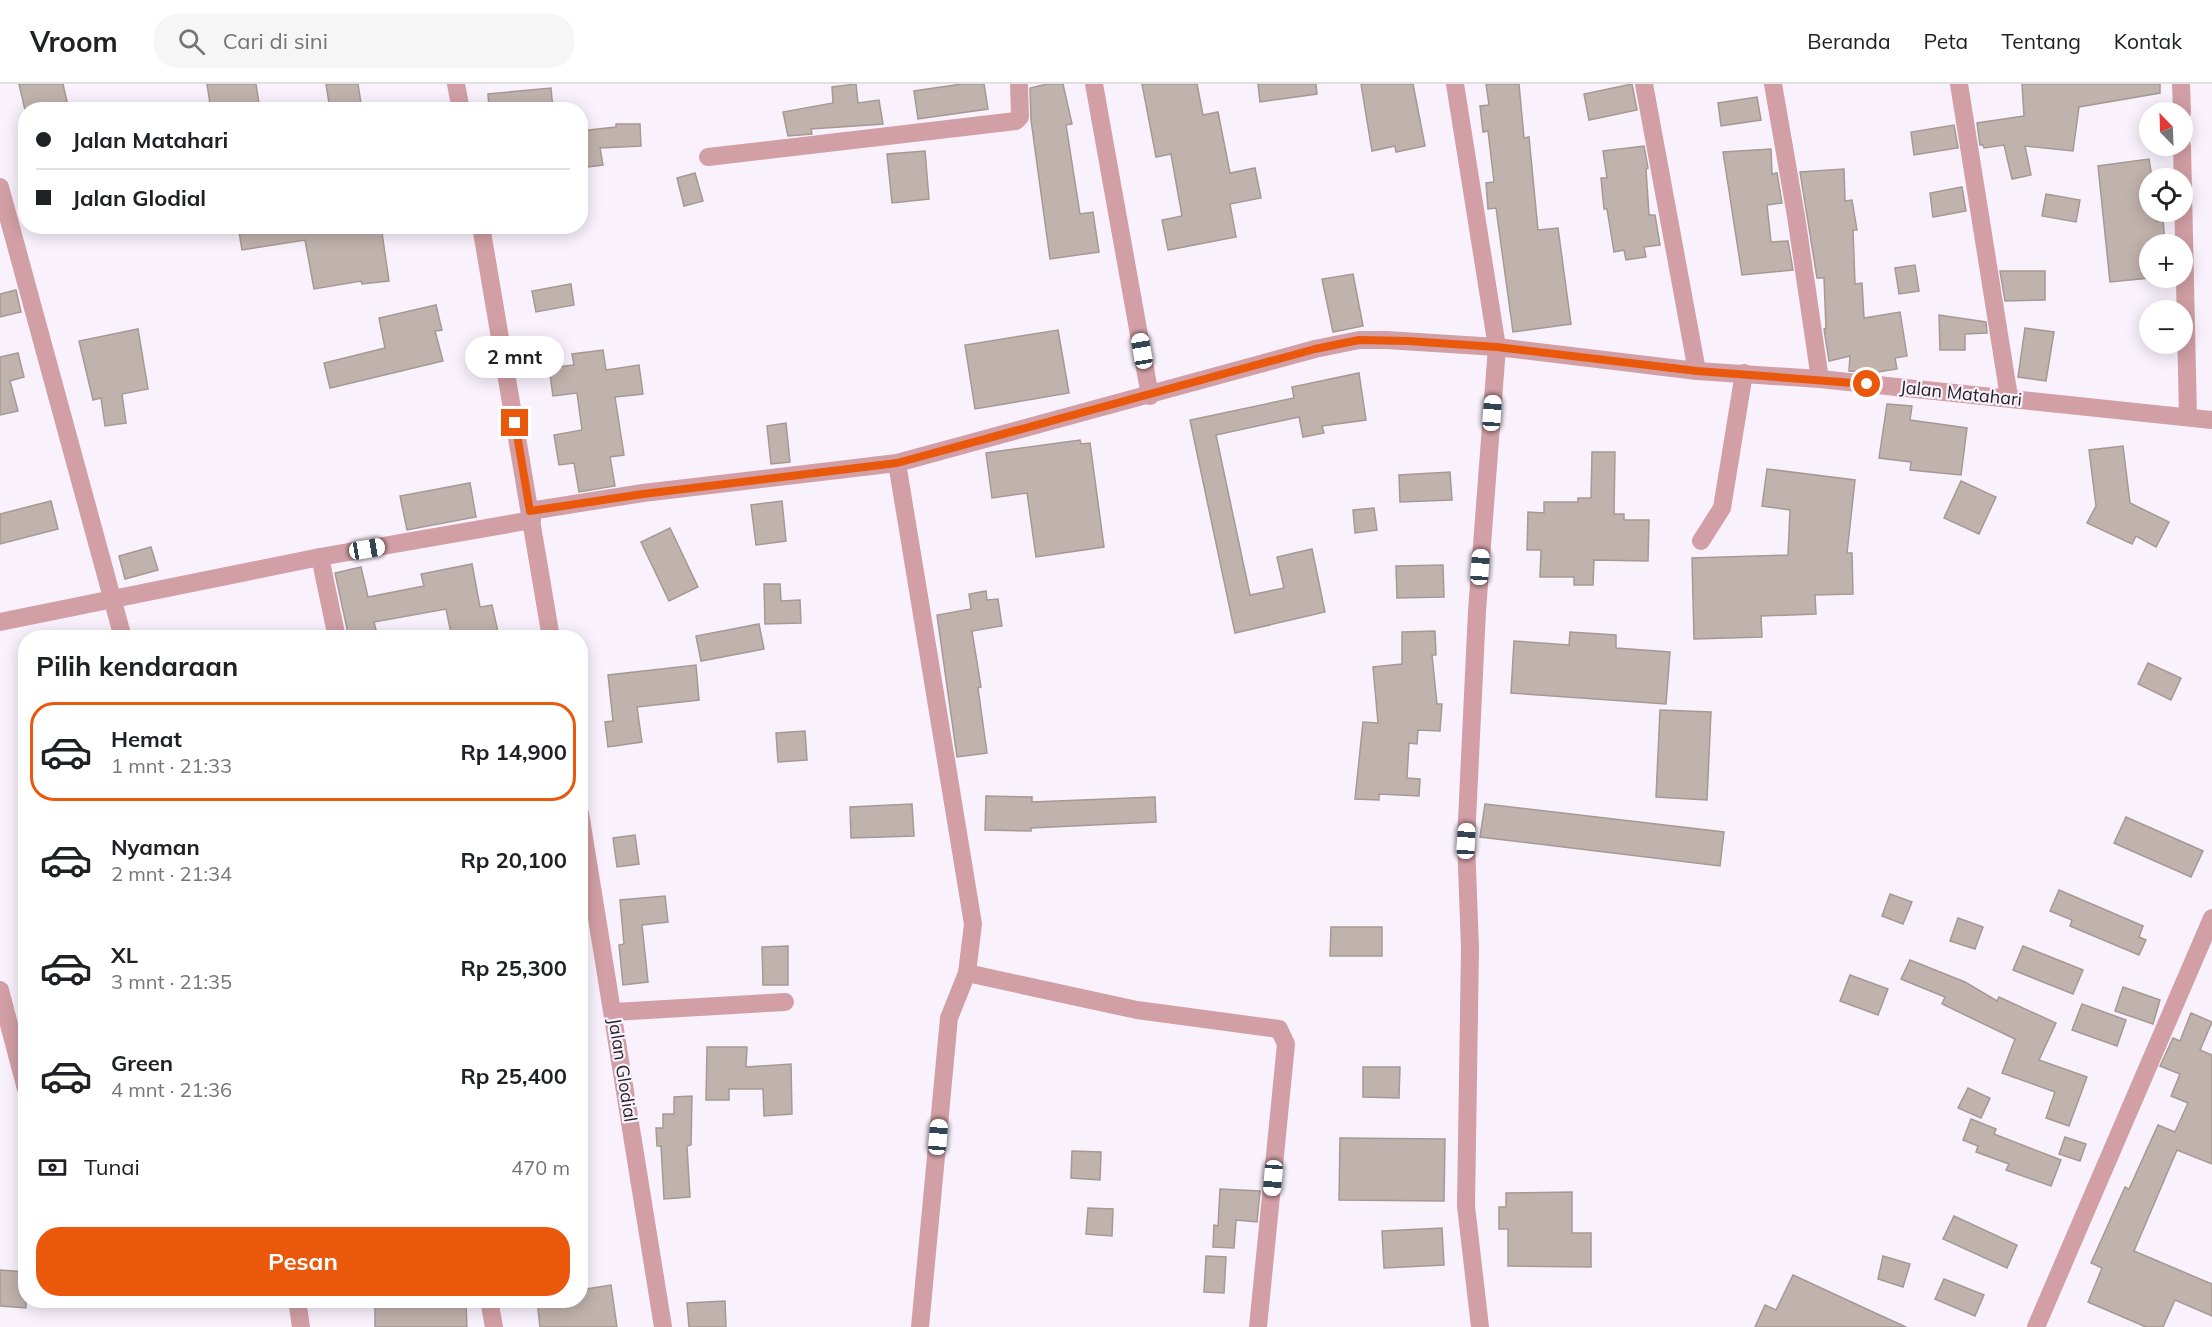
<!DOCTYPE html>
<html lang="id">
<meta charset="utf-8">
<style>
:root{--surface:#fff;--page:#f6f6f6;--text:#202124;--muted:#757577;--line:#e0e0e0;--accent:#ea580c}
body{margin:0;font-family:Mulish,sans-serif;background:var(--page);color:var(--text);height:100vh;display:flex;flex-direction:column;font-size:22px;white-space:nowrap}
*{box-sizing:border-box;margin:0}
p{font-size:20px;color:var(--muted)}
.icon{flex:none;width:33px;height:33px;fill:none;stroke:currentColor;stroke-width:2;stroke-linecap:round;stroke-linejoin:round}
.map{position:relative;flex:1;overflow:hidden}
.details{position:absolute;left:18px;top:546px;width:570px;height:678px;display:flex;flex-direction:column;background:var(--surface);border-radius:24px;box-shadow:0 3px 15px #0003}
.details>*{flex:none}
.top-card{position:absolute;left:18px;top:18px;width:570px;height:132px;border-radius:24px;box-shadow:0 3px 15px #0003;display:grid;align-content:center;height:132px;padding:0 18px;background:var(--surface)}
.needle{width:39px;rotate:337deg}
.buttons{position:absolute;left:2139px;top:18px;display:grid;gap:12px}
.buttons a{display:grid;place-items:center;width:54px;height:54px;border-radius:50%;background:var(--surface);box-shadow:0 3px 15px #0003;font-size:30px}
.end{position:absolute;width:27px;height:27px;margin:-14px;border:8px solid #ea580c;background:#fff;box-shadow:0 0 0 3px #fff}
.from{border-radius:50%}
.bubble{position:absolute;height:42px;border-radius:21px;background:var(--surface);box-shadow:0 3px 15px #0003;font-size:20px;font-weight:700;line-height:42px;text-align:center}
.car{position:absolute;width:18px;height:36px;margin:-18px -9px;border-radius:8px;box-shadow:0 0 4px 2px #0007;background:linear-gradient(#fff 24%,#345 0 40%,#fff 0 76%,#345 0 86%,#fff 0)}
.top-card b{display:flex;align-items:center;gap:21px;height:57px;font-size:22px}
.top-card b+b{border-top:2px solid var(--line)}
.top-card i{width:15px;height:15px;background:var(--text)}
ul{padding:0;list-style:none}
li{display:flex;align-items:center;gap:18px;height:99px;margin:0 12px 9px;padding:0 6px;border:3px solid transparent;border-radius:24px}
li div{flex:1}
li b{display:block;font-size:22px}
li em{font-style:normal;font-weight:700}
li.on{border-color:var(--accent)}
li>.icon{width:54px;height:54px;stroke-width:1.5}
h2{padding:0 18px;font-size:27px;line-height:72px}
.pay{display:flex;align-items:center;gap:15px;height:66px;padding:0 18px;font-size:22px}
.pay p{margin-inline-start:auto}
.cta{display:flex;gap:12px;margin-top:auto;padding:12px 18px}
.cta a{flex:1;height:69px;border-radius:24px;background:var(--accent);color:#fff;font-size:24px;font-weight:700;line-height:69px;text-align:center}
header{display:flex;align-items:center;gap:36px;box-sizing:border-box;height:84px;padding:0 30px;background:var(--surface);border-bottom:2px solid var(--line)}
header strong{font-size:28px}
nav{display:flex;gap:33px;margin-inline-start:auto;font-size:21px}
.search{width:420px;height:54px;background:var(--page);display:flex;align-items:center;gap:15px;box-sizing:border-box;padding:0 21px;border-radius:24px;color:var(--muted);font-size:22px}
.map>svg:first-child{display:block}
</style>
<header>
<strong>Vroom</strong>
<div class="search"><svg class="icon" aria-label="search" viewBox="0 0 24 24"><circle cx="10" cy="10" r="6"/><path d="M15 15l6 6"/></svg>Cari di sini</div>
<nav><a>Beranda</a><a>Peta</a><a>Tentang</a><a>Kontak</a></nav>
</header>
<div class="map">
<svg width="2212" height="1243" viewBox="0 0 2212 1243">
<rect width="100%" height="100%" fill="#f9f2fd"/>
<!-- building -->
<g fill="#c0b2ad" stroke="#a69994" stroke-width="1.5">
<path d="M 19,0 L 63,0 L 69,26 L 25,26 Z"/>
<path d="M 207,0 L 256,0 L 260,26 L 211,26 Z"/>
<path d="M 326,0 L 358,0 L 362,26 L 330,26 Z"/>
<path d="M 856,0 L 858,19 L 879,16 L 883,40 L 811,45 L 812,50 L 788,52 L 783,28 L 833,19 L 832,3 Z"/>
<path d="M 962,0 L 984,0 L 988,25 L 918,35 L 914,7 Z"/>
<path d="M 1047,0 L 1063,0 L 1072,40 L 1066,41 L 1080,130 L 1093,128 L 1099,168 L 1050,175 L 1031,36 L 1030,4 Z"/>
<path d="M 1142,0 L 1197,0 L 1203,31 L 1218,28 L 1230,89 L 1255,84 L 1261,114 L 1230,120 L 1236,153 L 1168,166 L 1162,136 L 1182,132 L 1171,70 L 1156,73 Z"/>
<path d="M 1258,0 L 1316,0 L 1317,10 L 1260,18 Z"/>
<path d="M 1361,0 L 1413,0 L 1425,62 L 1396,68 L 1395,62 L 1372,67 Z"/>
<path d="M 1486,0 L 1519,0 L 1524,54 L 1529,53 L 1538,146 L 1558,144 L 1571,240 L 1513,248 L 1496,124 L 1488,125 L 1486,99 L 1494,98 L 1488,47 L 1483,48 L 1480,22 L 1489,21 Z"/>
<path d="M 1632,0 L 1637,26 L 1589,36 L 1584,10 Z"/>
<path d="M 2022,0 L 2160,0 L 2160,9 L 2079,23 L 2073,67 L 2025,62 L 2031,91 L 2012,95 L 2004,61 L 1984,64 L 1983,61 L 1980,61 L 1977,39 L 2024,32 Z"/>
<path d="M 551,4 L 553,26 L 489,26 L 488,10 Z"/>
<path d="M 1757,13 L 1761,36 L 1721,42 L 1718,19 Z"/>
<path d="M 616,40 L 640,40 L 641,62 L 600,64 L 603,81 L 580,84 L 580,47 L 616,43 Z"/>
<path d="M 1954,41 L 1958,64 L 1914,71 L 1911,48 Z"/>
<path d="M 1644,62 L 1648,84 L 1646,85 L 1649,131 L 1655,131 L 1660,161 L 1644,163 L 1646,173 L 1626,176 L 1624,166 L 1614,168 L 1607,125 L 1604,125 L 1601,94 L 1607,94 L 1603,67 Z"/>
<path d="M 1771,65 L 1772,90 L 1777,89 L 1782,119 L 1767,121 L 1771,158 L 1788,157 L 1793,186 L 1742,191 L 1723,68 Z"/>
<path d="M 925,67 L 929,115 L 892,119 L 887,70 Z"/>
<path d="M 2149,75 L 2152,94 L 2150,94 L 2150,128 L 2155,128 L 2156,137 L 2163,136 L 2165,160 L 2150,160 L 2150,194 L 2110,198 L 2098,82 Z"/>
<path d="M 1844,85 L 1845,117 L 1852,116 L 1857,146 L 1853,146 L 1855,200 L 1862,199 L 1864,234 L 1900,228 L 1907,272 L 1895,274 L 1897,285 L 1872,289 L 1849,287 L 1850,272 L 1829,277 L 1824,245 L 1826,244 L 1824,194 L 1817,194 L 1800,88 Z"/>
<path d="M 695,89 L 703,117 L 684,122 L 677,94 Z"/>
<path d="M 1962,103 L 1966,127 L 1933,133 L 1930,109 Z"/>
<path d="M 2046,110 L 2080,116 L 2076,138 L 2042,132 Z"/>
<path d="M 238,142 L 381,142 L 389,197 L 362,200 L 361,197 L 314,205 L 305,156 L 242,166 Z"/>
<path d="M 1915,181 L 1919,207 L 1899,210 L 1895,184 Z"/>
<path d="M 2000,187 L 2045,187 L 2045,216 L 2005,217 Z"/>
<path d="M 1353,190 L 1363,242 L 1333,248 L 1322,195 Z"/>
<path d="M 571,200 L 574,221 L 536,228 L 532,207 Z"/>
<path d="M 16,206 L 21,228 L 0,233 L 0,210 Z"/>
<path d="M 436,221 L 442,246 L 435,247 L 443,277 L 330,304 L 324,279 L 385,264 L 379,234 Z"/>
<path d="M 1939,231 L 1986,238 L 1987,249 L 1965,250 L 1965,266 L 1940,266 Z"/>
<path d="M 2025,244 L 2054,248 L 2046,297 L 2018,293 Z"/>
<path d="M 138,245 L 148,305 L 122,310 L 126,339 L 105,342 L 101,314 L 93,316 L 79,257 Z"/>
<path d="M 1058,246 L 1069,309 L 975,325 L 965,261 Z"/>
<path d="M 603,266 L 606,286 L 639,281 L 643,310 L 615,313 L 624,371 L 610,373 L 615,402 L 579,408 L 574,379 L 559,381 L 554,351 L 582,346 L 577,309 L 553,312 L 549,284 L 574,281 L 572,270 Z"/>
<path d="M 18,269 L 24,293 L 10,297 L 18,327 L 0,331 L 0,273 Z"/>
<path d="M 1359,289 L 1366,336 L 1322,342 L 1324,349 L 1303,353 L 1299,333 L 1216,351 L 1250,511 L 1284,504 L 1277,473 L 1312,465 L 1325,528 L 1235,549 L 1190,336 L 1294,314 L 1292,303 Z"/>
<path d="M 1887,320 L 1912,322 L 1910,336 L 1967,344 L 1961,391 L 1910,386 L 1911,378 L 1879,374 Z"/>
<path d="M 786,339 L 790,378 L 771,380 L 767,342 Z"/>
<path d="M 1080,356 L 1081,360 L 1090,359 L 1104,463 L 1036,473 L 1027,409 L 992,414 L 986,369 Z"/>
<path d="M 2123,362 L 2130,419 L 2169,438 L 2156,463 L 2136,452 L 2132,460 L 2087,439 L 2096,422 L 2089,366 Z"/>
<path d="M 1592,368 L 1615,368 L 1614,430 L 1624,430 L 1624,436 L 1649,436 L 1648,477 L 1594,476 L 1593,501 L 1574,501 L 1574,493 L 1540,493 L 1541,466 L 1527,466 L 1528,428 L 1544,429 L 1544,418 L 1578,418 L 1578,414 L 1591,414 Z"/>
<path d="M 1767,385 L 1855,396 L 1847,469 L 1852,469 L 1853,510 L 1815,511 L 1816,530 L 1761,532 L 1762,553 L 1694,555 L 1692,474 L 1788,471 L 1790,426 L 1762,422 Z"/>
<path d="M 1450,388 L 1452,416 L 1400,418 L 1399,391 Z"/>
<path d="M 1961,397 L 1996,413 L 1979,450 L 1944,434 Z"/>
<path d="M 470,399 L 476,433 L 407,446 L 400,412 Z"/>
<path d="M 51,417 L 58,445 L 0,460 L 0,430 Z"/>
<path d="M 782,417 L 786,457 L 756,461 L 751,421 Z"/>
<path d="M 1374,424 L 1377,446 L 1355,449 L 1353,426 Z"/>
<path d="M 670,444 L 698,503 L 669,517 L 641,458 Z"/>
<path d="M 151,463 L 158,486 L 125,495 L 119,472 Z"/>
<path d="M 472,480 L 480,523 L 492,521 L 498,548 L 471,554 L 452,554 L 446,525 L 374,538 L 378,554 L 349,554 L 335,489 L 361,483 L 368,513 L 424,502 L 421,490 Z"/>
<path d="M 1443,481 L 1444,513 L 1397,514 L 1396,482 Z"/>
<path d="M 764,500 L 780,500 L 781,517 L 800,516 L 801,539 L 765,540 Z"/>
<path d="M 986,507 L 987,516 L 998,515 L 1002,542 L 972,547 L 981,603 L 978,604 L 987,669 L 957,673 L 937,531 L 971,525 L 969,510 Z"/>
<path d="M 759,540 L 764,565 L 701,577 L 696,552 Z"/>
<path d="M 1435,547 L 1436,571 L 1432,571 L 1437,620 L 1442,620 L 1440,647 L 1418,646 L 1417,660 L 1409,659 L 1407,694 L 1420,695 L 1419,712 L 1379,710 L 1379,716 L 1355,715 L 1363,638 L 1378,639 L 1373,583 L 1402,580 L 1402,548 Z"/>
<path d="M 1570,548 L 1616,551 L 1616,564 L 1670,568 L 1666,620 L 1511,609 L 1514,557 L 1569,561 Z"/>
<path d="M 2148,579 L 2181,594 L 2171,616 L 2138,600 Z"/>
<path d="M 696,581 L 699,616 L 637,623 L 642,658 L 608,663 L 605,638 L 613,637 L 608,591 Z"/>
<path d="M 1660,626 L 1711,628 L 1707,716 L 1656,713 Z"/>
<path d="M 805,647 L 807,676 L 778,678 L 776,649 Z"/>
<path d="M 986,712 L 1032,713 L 1032,718 L 1155,713 L 1156,738 L 1031,744 L 1031,747 L 985,746 Z"/>
<path d="M 912,720 L 914,752 L 851,754 L 850,723 Z"/>
<path d="M 1485,720 L 1724,748 L 1720,782 L 1480,753 Z"/>
<path d="M 2126,733 L 2203,767 L 2191,793 L 2114,759 Z"/>
<path d="M 635,751 L 639,780 L 617,783 L 613,754 Z"/>
<path d="M 2059,806 L 2143,842 L 2139,853 L 2146,856 L 2139,871 L 2070,842 L 2072,836 L 2050,827 Z"/>
<path d="M 1890,810 L 1912,818 L 1903,840 L 1882,832 Z"/>
<path d="M 665,812 L 668,838 L 642,841 L 648,898 L 623,901 L 619,861 L 624,860 L 620,816 Z"/>
<path d="M 1958,834 L 1983,843 L 1975,865 L 1950,857 Z"/>
<path d="M 1331,843 L 1382,843 L 1382,872 L 1330,872 Z"/>
<path d="M 788,862 L 788,901 L 763,901 L 762,863 Z"/>
<path d="M 2023,862 L 2083,886 L 2073,910 L 2013,886 Z"/>
<path d="M 1910,876 L 1965,898 L 1997,917 L 1999,913 L 2056,939 L 2039,976 L 2087,993 L 2069,1042 L 2046,1034 L 2055,1008 L 2002,989 L 2015,955 L 1942,920 L 1945,913 L 1901,895 Z"/>
<path d="M 1850,891 L 1888,905 L 1878,931 L 1840,917 Z"/>
<path d="M 2123,903 L 2160,916 L 2153,940 L 2115,927 Z"/>
<path d="M 2082,920 L 2126,936 L 2117,962 L 2072,946 Z"/>
<path d="M 2191,929 L 2212,938 L 2200,966 L 2212,971 L 2212,1080 L 2177,1066 L 2134,1167 L 2212,1200 L 2212,1232 L 2175,1216 L 2163,1243 L 2146,1243 L 2088,1218 L 2102,1184 L 2091,1179 L 2125,1103 L 2129,1105 L 2158,1041 L 2175,1048 L 2188,1019 L 2171,1012 L 2180,990 L 2160,982 L 2173,954 L 2180,957 Z"/>
<path d="M 707,963 L 747,963 L 746,983 L 791,980 L 792,1030 L 764,1032 L 763,1005 L 729,1005 L 729,1016 L 706,1016 Z"/>
<path d="M 1363,983 L 1400,983 L 1399,1014 L 1363,1013 Z"/>
<path d="M 1968,1004 L 1990,1014 L 1981,1034 L 1958,1024 Z"/>
<path d="M 692,1012 L 691,1061 L 687,1062 L 690,1113 L 664,1115 L 661,1062 L 657,1062 L 656,1044 L 663,1044 L 663,1030 L 674,1030 L 674,1013 Z"/>
<path d="M 1971,1035 L 1996,1045 L 1994,1050 L 2061,1076 L 2051,1102 L 2006,1086 L 2009,1080 L 1976,1068 L 1978,1062 L 1963,1056 Z"/>
<path d="M 2065,1053 L 2086,1060 L 2080,1077 L 2059,1070 Z"/>
<path d="M 1340,1054 L 1445,1055 L 1444,1117 L 1339,1116 Z"/>
<path d="M 1072,1067 L 1101,1068 L 1100,1096 L 1071,1094 Z"/>
<path d="M 1220,1105 L 1260,1107 L 1257,1138 L 1236,1136 L 1234,1164 L 1213,1163 L 1214,1141 L 1218,1142 Z"/>
<path d="M 1572,1108 L 1572,1149 L 1591,1149 L 1591,1183 L 1508,1182 L 1508,1145 L 1499,1145 L 1499,1123 L 1506,1123 L 1506,1109 Z"/>
<path d="M 1088,1124 L 1113,1125 L 1112,1152 L 1086,1150 Z"/>
<path d="M 1954,1132 L 2017,1161 L 2007,1184 L 1943,1155 Z"/>
<path d="M 1442,1144 L 1444,1181 L 1384,1184 L 1382,1147 Z"/>
<path d="M 1206,1172 L 1226,1173 L 1224,1209 L 1204,1208 Z"/>
<path d="M 1883,1172 L 1910,1180 L 1903,1203 L 1878,1195 Z"/>
<path d="M 0,1186 L 26,1188 L 26,1224 L 0,1222 Z"/>
<path d="M 1793,1191 L 1873,1228 L 1906,1243 L 1755,1243 L 1765,1221 L 1776,1226 Z"/>
<path d="M 1944,1195 L 1984,1211 L 1975,1232 L 1935,1215 Z"/>
<path d="M 611,1201 L 617,1243 L 540,1243 L 537,1216 L 580,1216 L 580,1206 Z"/>
<path d="M 725,1217 L 726,1243 L 689,1243 L 687,1219 Z"/>
<path d="M 466,1220 L 467,1243 L 375,1243 L 375,1221 Z"/>
</g>
<g fill="none" stroke-linecap="round" stroke-linejoin="round">
<!-- minor -->
<g stroke="#d19fa5" stroke-width="18">
<path d="M 456,0 L 461,26"/>
<path d="M 1094,0 L 1150,312"/>
<path d="M 1455,0 L 1497,263 L 1477,527 L 1466,757 L 1470,864 L 1466,1122 L 1480,1243"/>
<path d="M 1644,0 L 1697,287"/>
<path d="M 1773,0 L 1796,132 L 1820,295"/>
<path d="M 1959,0 L 2009,313"/>
<path d="M 2181,0 L 2182,28"/>
<path d="M 2182,62 L 2188,333"/>
<path d="M 708,73 L 1016,37 L 1020,33 L 1019,0"/>
<path d="M 0,103 L 123,554"/>
<path d="M 481,142 L 551,554"/>
<path d="M 897,379 L 973,840 L 967,889 L 949,934 L 920,1243"/>
<path d="M 530,427 L 643,409 L 897,379 L 1315,265 L 1359,256 L 1386,256 L 1497,263 L 1697,287 L 1820,295 L 2212,336"/>
<path d="M 1701,457 L 1722,424 L 1744,289"/>
<path d="M 320,473 L 337,554"/>
<path d="M 0,538 L 320,473 L 532,436"/>
<path d="M 580,729 L 663,1243"/>
<path d="M 967,889 L 1137,926 L 1279,945 L 1286,960 L 1258,1243"/>
<path d="M 0,906 L 26,1005"/>
<path d="M 614,928 L 785,918"/>
<path d="M 297,1216 L 301,1243"/>
<path d="M 489,1216 L 494,1243"/>
<path d="M 2036,1243 L 2212,834"/>
</g>
</g>
<g fill="none" stroke-linecap="round" stroke-linejoin="round">
<!-- route -->
<path stroke="#ea580c" stroke-width="8" d="M 515,339 L 530,427 L 643,410 L 897,379 L 1315,265 L 1359,256 L 1408,257 L 1497,263 L 1697,287 L 1867,300"/>
</g>
<g text-anchor="middle" dominant-baseline="central" stroke-width="4.5" stroke-linejoin="round" paint-order="stroke">
<!-- street labels -->
<g font-size="18" fill="#262328" stroke="#f9f2fd">
<text transform="translate(1961 309) rotate(6)">Jalan Matahari</text>
<text transform="translate(623 986) rotate(81)">Jalan Glodial</text>
</g>
</g>
</svg>
<div class="buttons">
<a><svg class="needle" viewBox="-14 -14 28 28"><path d="M0-13l5 13h-10z" fill="#e53935"/><path d="M0 13l5-13h-10z" fill="#757577"/></svg></a>
<a><svg class="icon" aria-label="locate" viewBox="0 0 24 24"><circle cx="12" cy="12" r="6"/><path d="M12 2v4M12 18v4M2 12h4M18 12h4"/></svg></a>
<a>+</a>
<a>−</a>
</div>
<i class="end from" style="left:1867px;top:300px"></i>
<i class="end" style="left:515px;top:339px"></i>
<div class="bubble" style="left:465px;top:252px;width:99px">2 mnt</div>
<i class="car" style="left:1142px;top:267px;rotate:350deg"></i>
<i class="car" style="left:1492px;top:329px;rotate:4deg"></i>
<i class="car" style="left:367px;top:465px;rotate:80deg"></i>
<i class="car" style="left:1480px;top:483px;rotate:4deg"></i>
<i class="car" style="left:1466px;top:757px;rotate:3deg"></i>
<i class="car" style="left:938px;top:1053px;rotate:5deg"></i>
<i class="car" style="left:1273px;top:1094px;rotate:185deg"></i>
<div class="top-card">
<b><i class="from"></i>Jalan Matahari</b>
<b><i></i>Jalan Glodial</b>
</div>
<section class="details">
<h2>Pilih kendaraan</h2>
<ul>
<li class="on"><svg class="icon" aria-label="car" viewBox="0 0 24 24"><path d="M5 17H2v-5l4-1 3-4h7l3 4 3 1v5h-3M9 17h6M6 11h13"/><circle cx="7" cy="17" r="2"/><circle cx="17" cy="17" r="2"/></svg><div><b>Hemat</b><p>1 mnt · 21:33</p></div><em>Rp 14,900</em></li>
<li><svg class="icon" aria-label="car" viewBox="0 0 24 24"><path d="M5 17H2v-5l4-1 3-4h7l3 4 3 1v5h-3M9 17h6M6 11h13"/><circle cx="7" cy="17" r="2"/><circle cx="17" cy="17" r="2"/></svg><div><b>Nyaman</b><p>2 mnt · 21:34</p></div><em>Rp 20,100</em></li>
<li><svg class="icon" aria-label="car" viewBox="0 0 24 24"><path d="M5 17H2v-5l4-1 3-4h7l3 4 3 1v5h-3M9 17h6M6 11h13"/><circle cx="7" cy="17" r="2"/><circle cx="17" cy="17" r="2"/></svg><div><b>XL</b><p>3 mnt · 21:35</p></div><em>Rp 25,300</em></li>
<li><svg class="icon" aria-label="car" viewBox="0 0 24 24"><path d="M5 17H2v-5l4-1 3-4h7l3 4 3 1v5h-3M9 17h6M6 11h13"/><circle cx="7" cy="17" r="2"/><circle cx="17" cy="17" r="2"/></svg><div><b>Green</b><p>4 mnt · 21:36</p></div><em>Rp 25,400</em></li>
</ul>
<div class="pay"><svg class="icon" aria-label="cash" viewBox="0 0 24 24"><path d="M3 7h18v10H3z"/><circle cx="12" cy="12" r="2"/></svg>Tunai<p>470 m</p></div>
<div class="cta"><a>Pesan</a></div>
</section>
</div>
